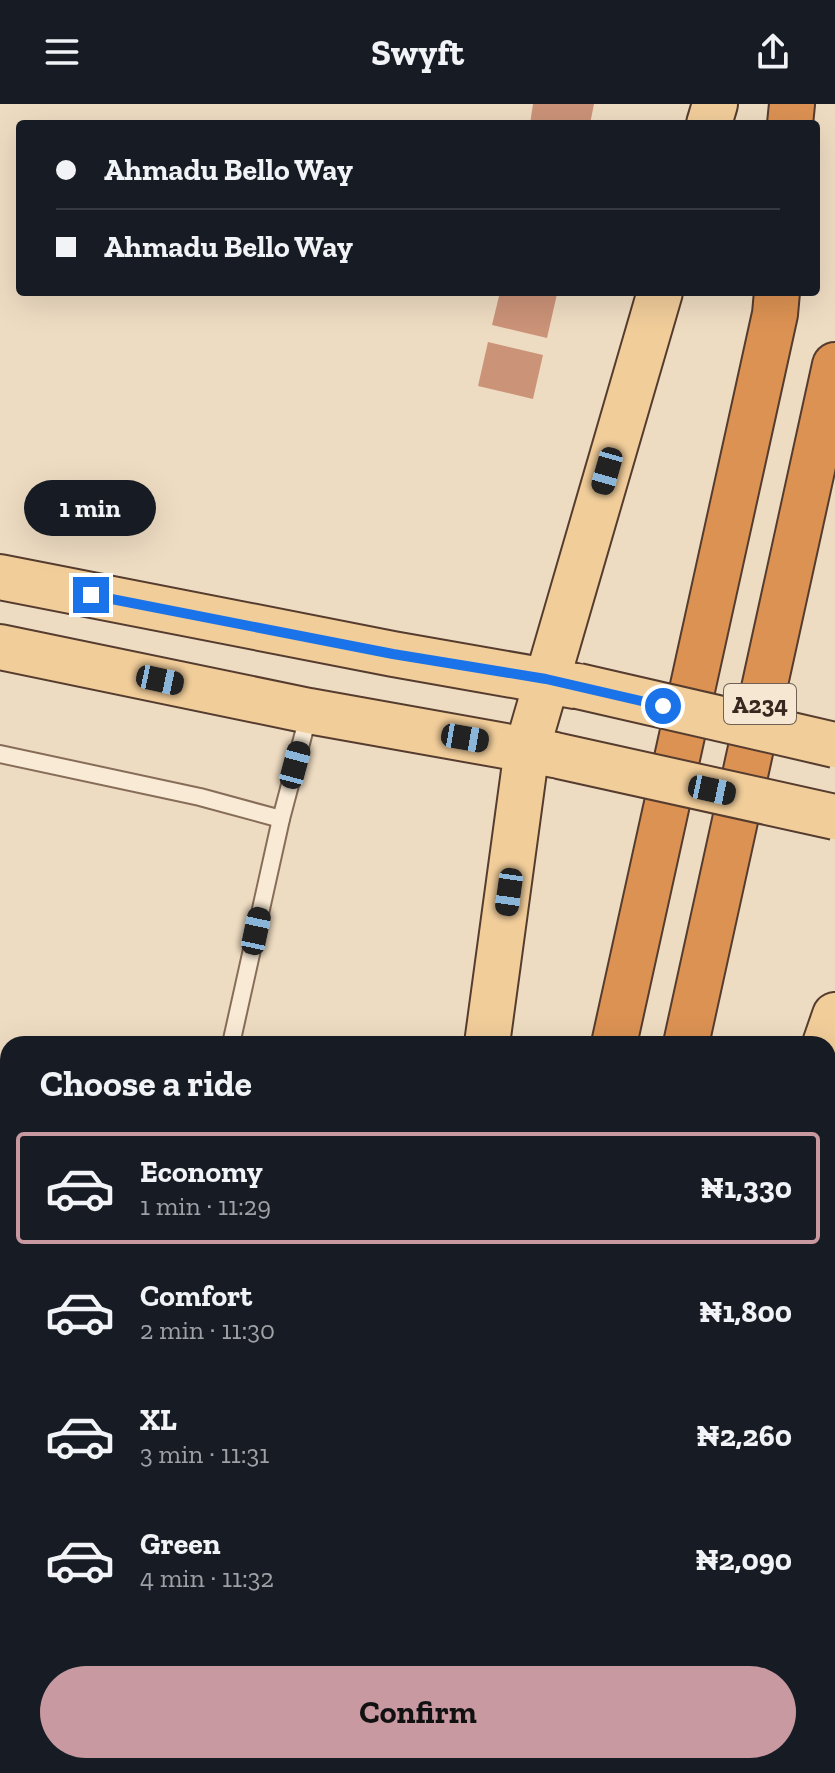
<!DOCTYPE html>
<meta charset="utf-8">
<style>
:root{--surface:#171b24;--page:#20242c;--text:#f1f3f6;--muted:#9ea1a6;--line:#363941;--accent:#c899a0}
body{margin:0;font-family:"Zilla Slab",serif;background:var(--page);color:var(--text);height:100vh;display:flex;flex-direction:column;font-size:30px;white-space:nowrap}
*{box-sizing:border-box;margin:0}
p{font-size:26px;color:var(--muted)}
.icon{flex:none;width:44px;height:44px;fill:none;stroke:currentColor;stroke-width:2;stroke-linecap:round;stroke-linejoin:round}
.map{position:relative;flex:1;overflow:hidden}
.sheet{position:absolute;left:0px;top:932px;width:836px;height:738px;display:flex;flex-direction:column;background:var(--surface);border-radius:24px 24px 0 0;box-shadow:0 8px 32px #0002}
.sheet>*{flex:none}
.hud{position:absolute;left:16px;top:16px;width:804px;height:176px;border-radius:8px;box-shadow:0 8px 32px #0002;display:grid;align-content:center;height:176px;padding:0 40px;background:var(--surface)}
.end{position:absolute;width:36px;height:36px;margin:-18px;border:10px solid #1a73e8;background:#fff;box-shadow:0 0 0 4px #fff}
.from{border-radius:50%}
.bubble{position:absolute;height:56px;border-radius:28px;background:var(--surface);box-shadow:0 8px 32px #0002;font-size:26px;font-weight:700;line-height:56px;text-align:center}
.car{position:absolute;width:24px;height:48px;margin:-24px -12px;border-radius:10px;box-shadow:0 0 6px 2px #0007;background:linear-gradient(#222 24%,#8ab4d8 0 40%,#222 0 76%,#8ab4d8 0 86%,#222 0)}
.hud b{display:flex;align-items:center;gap:28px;height:76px;font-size:30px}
.hud b+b{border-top:2px solid var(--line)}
.hud i{width:20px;height:20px;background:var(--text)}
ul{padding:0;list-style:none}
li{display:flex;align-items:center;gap:24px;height:112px;margin:0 16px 12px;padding:0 24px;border:4px solid transparent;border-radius:8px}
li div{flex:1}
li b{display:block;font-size:30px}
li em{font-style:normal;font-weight:700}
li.selected{border-color:var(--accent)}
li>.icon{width:72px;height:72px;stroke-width:1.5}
h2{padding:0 40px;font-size:36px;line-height:96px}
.cta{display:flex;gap:16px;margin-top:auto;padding:16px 40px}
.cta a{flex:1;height:92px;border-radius:48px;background:var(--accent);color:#111;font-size:32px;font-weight:700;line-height:92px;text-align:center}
header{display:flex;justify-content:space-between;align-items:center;height:104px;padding:0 40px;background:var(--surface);font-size:36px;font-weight:700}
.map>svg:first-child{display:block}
</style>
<header><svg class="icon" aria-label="menu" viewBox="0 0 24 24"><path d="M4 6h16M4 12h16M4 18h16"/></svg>Swyft<svg class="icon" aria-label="share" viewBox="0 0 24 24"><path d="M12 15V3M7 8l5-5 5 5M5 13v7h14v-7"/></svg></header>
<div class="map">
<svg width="835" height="1669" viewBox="0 0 835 1669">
<rect width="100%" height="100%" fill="#eedcc2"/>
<!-- green -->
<path fill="#cbcb96" d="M 835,1012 L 835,1669 L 651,1669 L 653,1662 L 828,1662 L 828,1035 Z"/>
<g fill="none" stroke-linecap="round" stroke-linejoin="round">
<!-- stream -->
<path stroke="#6c8e82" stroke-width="8" d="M 0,1203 L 8,1207"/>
</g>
<!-- building -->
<g fill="#cb9378">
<path d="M 533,0 L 594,0 L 590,20 L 530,20 Z"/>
<path d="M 500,188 L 557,190 L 547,234 L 492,221 Z"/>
<path d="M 488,238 L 543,251 L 533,295 L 478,282 Z"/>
</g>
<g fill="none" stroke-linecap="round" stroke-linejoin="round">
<defs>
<g id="lane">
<path d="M 0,650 L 200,693 L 281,715 L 309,609"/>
<path d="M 231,940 L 281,715"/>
<path d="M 0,1323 L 8,1325"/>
</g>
<g id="street">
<path d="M 0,1641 L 8,1643"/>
<path d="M 99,1662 L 123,1667"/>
</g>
<g id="primary">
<path d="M 709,20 L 715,0"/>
<path d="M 0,473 L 393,550 L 575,582"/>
<path d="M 0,543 L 309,607 L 555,651"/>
<path d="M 487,940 L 527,645 L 660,188"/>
<path d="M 825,940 L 835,911"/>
<path d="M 348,1669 L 350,1662"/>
</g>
<g id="highway">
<path d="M 790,20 L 792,0"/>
<path d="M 614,940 L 775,210 L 777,188"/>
<path d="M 686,940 L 835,261"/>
<path d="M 388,1669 L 388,1662"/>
<path d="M 438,1669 L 440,1662"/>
<path d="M 513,1669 L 515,1662"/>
<path d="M 578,1669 L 582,1662"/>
</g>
</defs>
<!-- lane casing -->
<use href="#lane" stroke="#876d59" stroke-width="20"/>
<!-- street casing -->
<use href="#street" stroke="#876d59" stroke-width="38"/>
<!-- primary casing -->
<use href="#primary" stroke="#553c2e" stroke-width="48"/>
<!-- highway casing -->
<use href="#highway" stroke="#553c2e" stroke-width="48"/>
<!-- lane -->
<use href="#lane" stroke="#f8ead5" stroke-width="16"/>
<!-- street -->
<use href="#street" stroke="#f8ead5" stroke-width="34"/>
<!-- primary -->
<use href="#primary" stroke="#f1cd9a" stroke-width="44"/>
<!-- highway -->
<use href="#highway" stroke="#dc9253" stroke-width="44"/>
<defs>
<g id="primary-bridge">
<path d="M 578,582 L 835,641"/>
<path d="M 559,652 L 835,713"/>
</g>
</defs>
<!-- primary-bridge casing -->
<use href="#primary-bridge" stroke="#553c2e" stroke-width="48" stroke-linecap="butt"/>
<!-- primary-bridge -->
<use href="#primary-bridge" stroke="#f1cd9a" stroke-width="44"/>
</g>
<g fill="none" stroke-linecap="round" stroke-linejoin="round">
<!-- route -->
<path stroke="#1a73e8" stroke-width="10" d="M 91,491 L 393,550 L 546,575 L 663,602"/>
</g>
<g text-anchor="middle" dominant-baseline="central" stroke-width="8" stroke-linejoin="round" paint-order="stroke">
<!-- shield labels -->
<rect fill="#f5e7d2" stroke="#706154" stroke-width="2" x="724" y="580" width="72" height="40" rx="6"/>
<g font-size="24" font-weight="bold" fill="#37271e">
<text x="760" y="600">A234</text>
</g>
</g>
</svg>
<i class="end from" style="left:663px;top:602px"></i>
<i class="end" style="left:91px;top:491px"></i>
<div class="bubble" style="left:24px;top:376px;width:132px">1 min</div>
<i class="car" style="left:607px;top:367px;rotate:196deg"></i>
<i class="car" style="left:160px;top:576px;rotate:102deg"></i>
<i class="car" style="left:465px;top:634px;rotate:100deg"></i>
<i class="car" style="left:295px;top:661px;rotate:15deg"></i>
<i class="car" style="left:712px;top:686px;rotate:102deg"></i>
<i class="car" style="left:509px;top:788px;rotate:188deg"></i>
<i class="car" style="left:256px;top:827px;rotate:12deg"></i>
<div class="hud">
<b><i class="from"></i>Ahmadu Bello Way</b>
<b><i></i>Ahmadu Bello Way</b>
</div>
<section class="sheet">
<h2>Choose a ride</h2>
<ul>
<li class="selected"><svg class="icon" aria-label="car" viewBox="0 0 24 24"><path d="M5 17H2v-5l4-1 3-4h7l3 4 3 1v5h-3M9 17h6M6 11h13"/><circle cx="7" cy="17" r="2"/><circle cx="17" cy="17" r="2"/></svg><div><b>Economy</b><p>1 min · 11:29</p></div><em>₦1,330</em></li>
<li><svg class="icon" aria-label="car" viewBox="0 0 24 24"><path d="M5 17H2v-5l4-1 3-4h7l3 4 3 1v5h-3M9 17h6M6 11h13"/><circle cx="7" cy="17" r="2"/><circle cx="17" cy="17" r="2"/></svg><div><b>Comfort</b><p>2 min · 11:30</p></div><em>₦1,800</em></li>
<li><svg class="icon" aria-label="car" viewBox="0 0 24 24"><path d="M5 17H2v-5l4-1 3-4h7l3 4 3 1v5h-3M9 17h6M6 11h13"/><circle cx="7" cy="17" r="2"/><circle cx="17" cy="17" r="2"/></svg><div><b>XL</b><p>3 min · 11:31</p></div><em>₦2,260</em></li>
<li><svg class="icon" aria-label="car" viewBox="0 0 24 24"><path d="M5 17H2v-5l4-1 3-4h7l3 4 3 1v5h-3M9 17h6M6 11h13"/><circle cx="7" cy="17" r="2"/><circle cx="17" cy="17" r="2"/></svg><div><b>Green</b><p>4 min · 11:32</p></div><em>₦2,090</em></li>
</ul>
<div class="cta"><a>Confirm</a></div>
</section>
</div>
